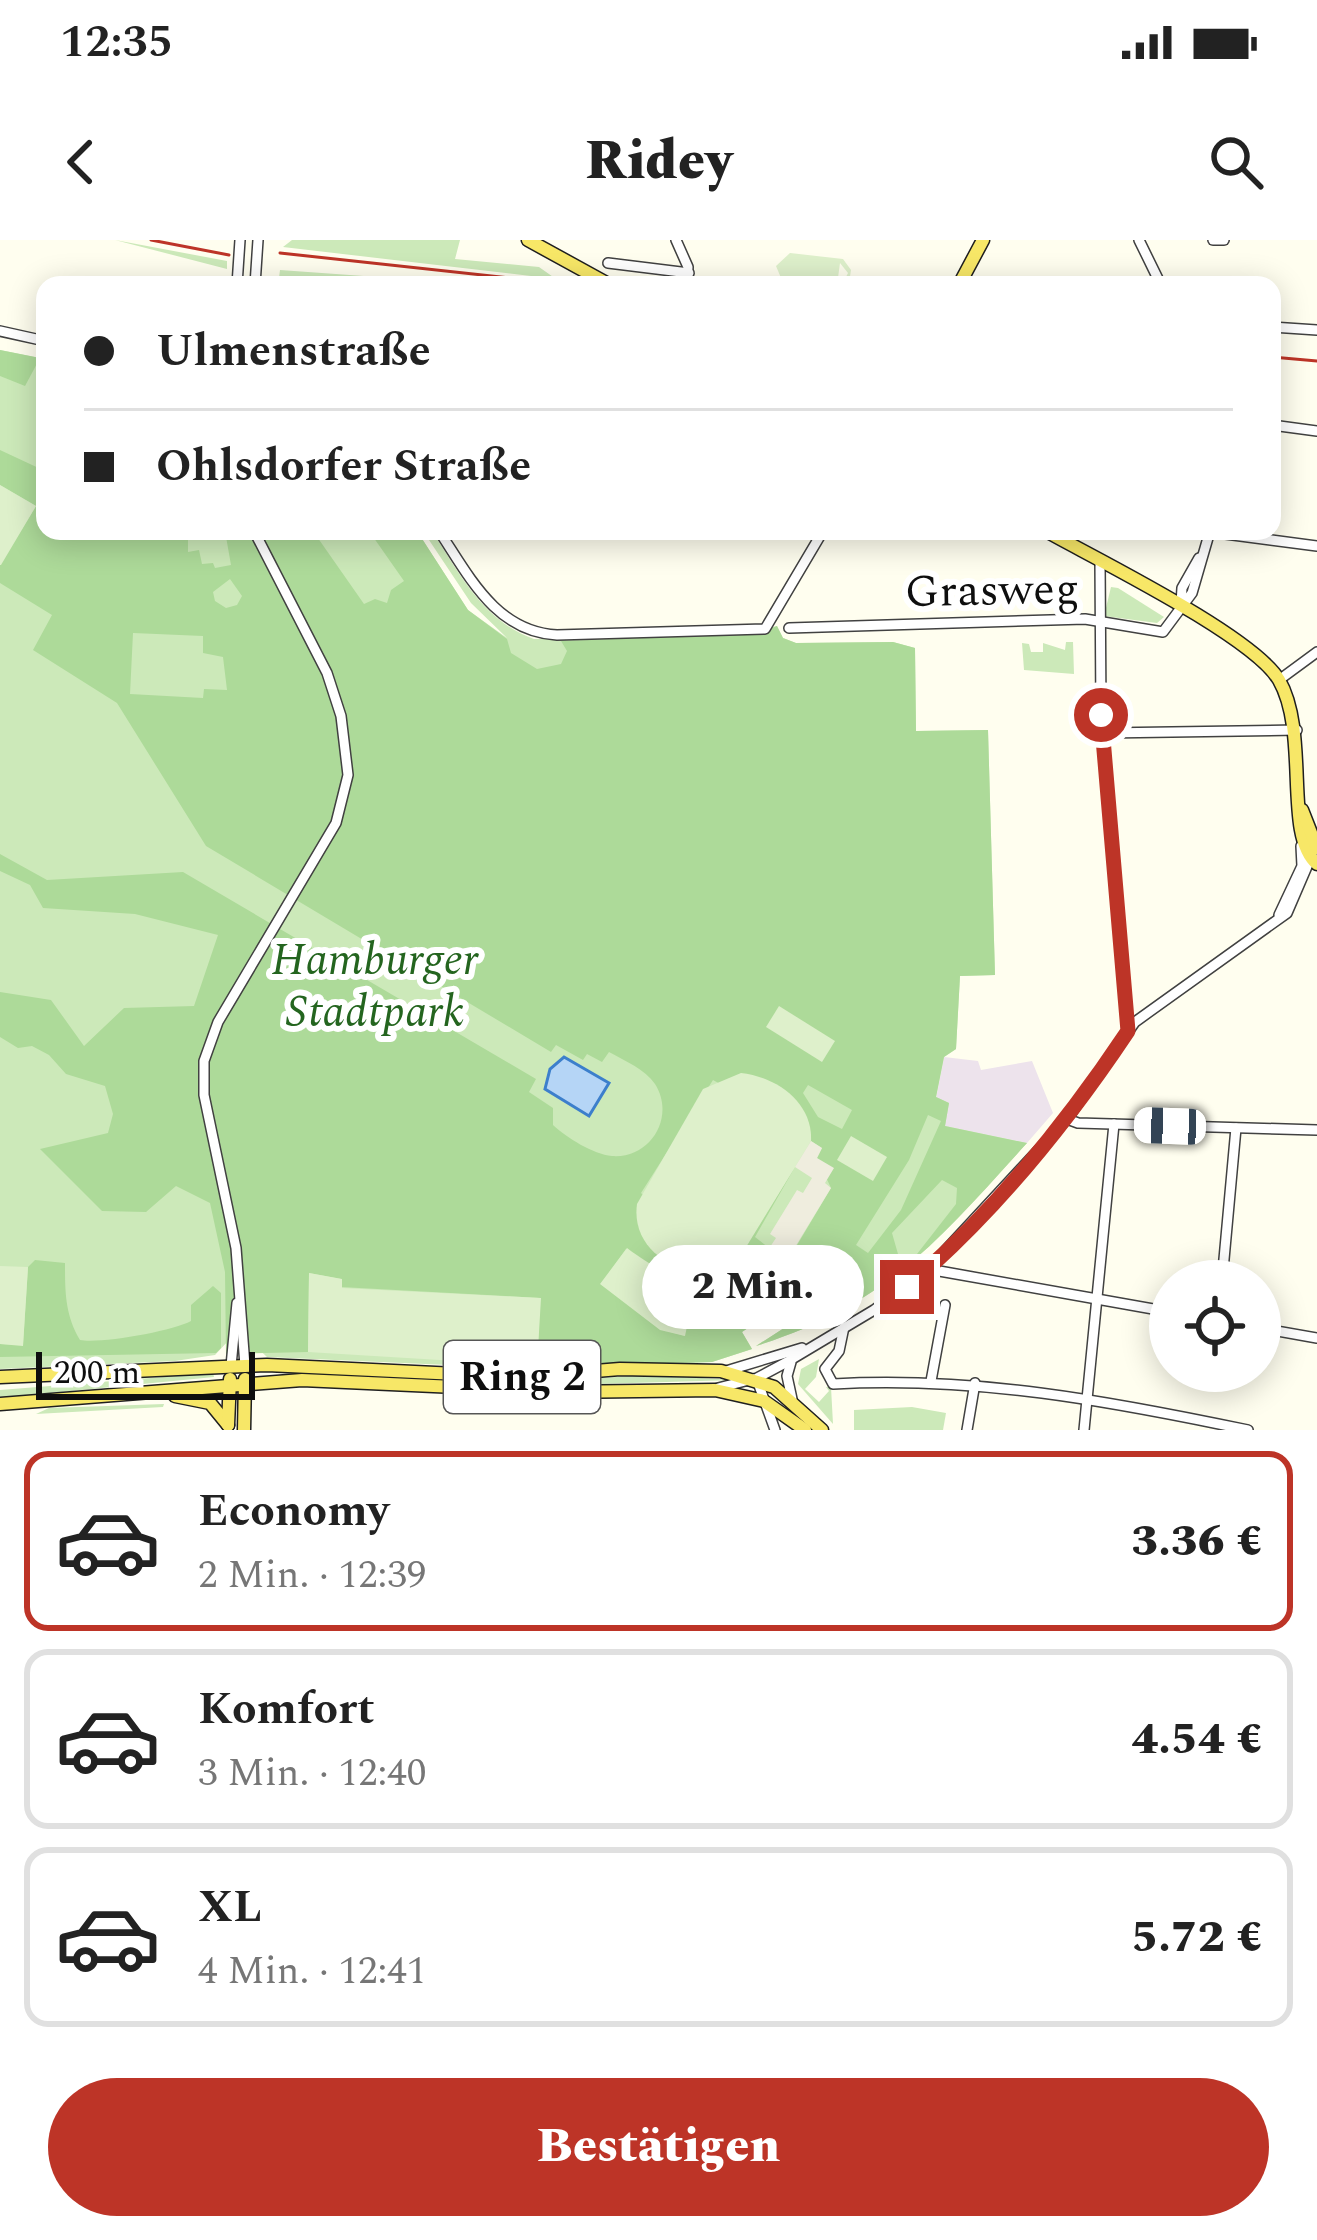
<!DOCTYPE html>
<html lang="de">
<meta charset="utf-8">
<style>
:root{--surface:#fff;--page:#f2f2f2;--text:#222;--muted:#767676;--line:#e0e0e0;--accent:#bd3427}
body{margin:0;font-family:Spectral,serif;background:var(--page);color:var(--text);height:100vh;display:flex;flex-direction:column;font-size:45px;white-space:nowrap}
*{box-sizing:border-box;margin:0}
p{font-size:39px;color:var(--muted)}
.icon{flex:none;width:66px;height:66px;fill:none;stroke:currentColor;stroke-width:2;stroke-linecap:round;stroke-linejoin:round}
.map{position:relative;height:1190px;overflow:hidden}
.sheet{display:flex;flex-direction:column;background:var(--surface);flex:1}
.sheet>*{flex:none}
.hud{position:absolute;left:36px;top:36px;width:1245px;height:264px;border-radius:24px;box-shadow:0 6px 30px #0003;display:grid;align-content:center;height:264px;padding:0 48px;background:var(--surface)}
.buttons{position:absolute;left:1149px;top:1020px;display:grid;gap:24px}
.buttons a{display:grid;place-items:center;width:132px;height:132px;border-radius:50%;background:var(--surface);box-shadow:0 6px 30px #0003;font-size:60px}
.scale{position:absolute;left:36px;bottom:30px;width:219px;box-sizing:border-box;padding-left:12px;border:6px solid #0e0e0e;border-top:0;font-size:33px;line-height:42px;white-space:nowrap;color:#0e0e0e;-webkit-text-stroke:9px #fff;paint-order:stroke}
.end{position:absolute;width:54px;height:54px;margin:-27px;border:15px solid #bd3427;background:#fff;box-shadow:0 0 0 6px #fff}
.from{border-radius:50%}
.bubble{position:absolute;height:84px;border-radius:42px;background:var(--surface);box-shadow:0 6px 30px #0003;font-size:39px;font-weight:800;line-height:84px;text-align:center}
.car{position:absolute;width:36px;height:72px;margin:-36px -18px;border-radius:15px;box-shadow:0 0 9px 3px #0007;background:linear-gradient(#fff 24%,#345 0 40%,#fff 0 76%,#345 0 86%,#fff 0)}
.hud b{display:flex;align-items:center;gap:42px;height:114px;font-size:45px}
.hud b+b{border-top:3px solid var(--line)}
.hud i{width:30px;height:30px;background:var(--text)}
ul{padding:21px 0 0;list-style:none}
li{display:flex;align-items:center;gap:36px;height:180px;margin:0 24px 18px;padding:0 24px;border:6px solid var(--line);border-radius:24px}
li div{flex:1}
li b{display:block;font-size:45px}
li em{font-style:normal;font-weight:800}
li.current{border-color:var(--accent)}
li>.icon{width:108px;height:108px;stroke-width:1.5}
.primary-button{display:flex;gap:24px;margin-top:auto;padding:24px 48px}
.primary-button a{flex:1;height:138px;border-radius:72px;background:var(--accent);color:#fff;font-size:48px;font-weight:800;line-height:138px;text-align:center}
.status{display:flex;justify-content:space-between;align-items:center;height:84px;padding:0 60px;background:var(--surface);direction:ltr}
.status svg{height:33px;fill:currentColor}
header{display:flex;justify-content:space-between;align-items:center;height:156px;padding:0 48px;background:var(--surface);font-size:54px;font-weight:800}
.map>svg:first-child{display:block}
</style>
<div class="status"><b>12:35</b><svg viewBox="0 0 49 12"><path d="M0 12V9h3v3zM5 12V6h3v6zM10 12V3h3v9zM15 12V0h3v12zM26 1h20v11H26zM47 4h2v5h-2z"/></svg></div>
<header><svg class="icon" aria-label="back" viewBox="0 0 24 24"><path d="M15 5l-7 7 7 7"/></svg>Ridey<svg class="icon" aria-label="search" viewBox="0 0 24 24"><circle cx="10" cy="10" r="6"/><path d="M15 15l6 6"/></svg></header>
<div class="map">
<svg width="1317" height="1190" viewBox="0 0 1317 1190">
<rect width="100%" height="100%" fill="#fffeef"/>
<!-- industrial -->
<path fill="#ede3ec" d="M 944,817 L 978,821 L 981,830 L 1032,821 L 1053,873 L 1027,903 L 944,886 L 936,858 Z"/>
<!-- green -->
<g fill="#cce9b9">
<path d="M 115,0 L 227,21 L 227,29 Z"/>
<path d="M 292,0 L 460,0 L 455,19 L 539,27 L 556,39 L 283,7 Z"/>
<path d="M 280,30 L 489,45 L 279,38 Z"/>
<path d="M 0,110 L 45,119 L 45,291 L 417,291 L 468,370 L 507,398 L 471,363 L 423,291 L 432,291 C 459,333 484,382 534,399 L 738,395 L 777,386 L 783,398 L 796,403 L 893,402 L 915,408 L 916,491 L 988,490 L 995,735 L 960,736 L 956,809 L 944,817 L 936,857 L 949,863 L 945,886 L 1027,903 C 939,1000 886,1065 756,1106 L 815,1068 L 853,1032 L 837,1019 L 803,1051 L 742,1092 L 752,1109 L 712,1122 L 540,1129 L 267,1117 L 247,1098 L 229,1100 L 215,1115 L 175,1121 L 0,1129 Z"/>
<path d="M 1111,347 L 1118,348 L 1164,377 L 1157,383 L 1104,376 Z"/>
<path d="M 1066,402 L 1073,402 L 1074,434 L 1024,430 L 1022,403 L 1029,404 L 1031,412 L 1043,412 L 1043,403 L 1065,410 Z"/>
<path d="M 819,1119 L 816,1137 L 805,1149 L 819,1162 L 829,1151 L 826,1147 L 831,1147 L 833,1184 L 798,1144 L 801,1129 Z"/>
<path d="M 327,1131 L 522,1143 L 648,1135 L 735,1140 L 528,1146 L 316,1134 Z"/>
<path d="M 213,1133 L 214,1137 L 0,1158 L 0,1150 Z"/>
<path d="M 164,1164 L 163,1167 L 36,1174 L 49,1168 Z"/>
<path d="M 912,1167 L 946,1173 L 943,1190 L 854,1190 L 854,1170 Z"/>
</g>
<!-- forest -->
<g fill="#adda99" fill-rule="evenodd">
<path d="M 0,110 L 40,118 L 25,146 L 0,136 Z"/>
<path d="M 0,210 L 45,231 L 45,291 L 188,291 L 188,312 L 199,310 L 202,324 L 213,323 L 215,328 L 231,325 L 225,291 L 313,291 L 364,364 L 375,359 L 387,363 L 391,350 L 404,341 L 369,291 L 417,291 L 468,370 L 507,399 L 511,413 L 537,429 L 561,424 L 567,411 L 561,401 L 755,394 L 777,386 L 783,398 L 796,403 L 893,402 L 915,408 L 916,491 L 988,490 L 995,735 L 960,736 L 956,809 L 944,817 L 936,857 L 949,863 L 945,886 L 1027,903 C 939,1000 886,1065 756,1106 L 815,1068 L 853,1032 L 837,1019 L 803,1051 L 742,1092 L 752,1109 L 712,1122 L 537,1126 L 540,1058 L 341,1047 L 341,1039 L 309,1033 L 308,1112 L 226,1114 L 225,1032 L 210,963 L 176,946 L 146,972 L 102,971 L 40,909 L 108,893 L 113,874 L 105,846 L 66,834 L 49,815 L 32,806 L 18,808 L 0,797 L 0,752 L 51,760 L 84,806 L 124,768 L 194,766 L 218,695 L 135,674 L 43,668 L 30,645 L 0,631 L 0,614 L 47,640 L 183,632 L 536,839 L 529,852 L 553,868 L 553,885 C 567,898 593,914 612,916 C 650,919 676,877 655,844 C 645,829 625,821 609,812 L 602,822 L 587,814 L 583,820 L 556,805 L 551,812 L 206,606 L 117,463 L 33,410 L 52,375 L 0,343 L 0,325 L 36,266 L 0,245 ZM 230,339 L 242,356 L 237,365 L 226,368 L 215,361 L 213,352 ZM 133,393 L 203,396 L 203,413 L 223,417 L 227,450 L 204,449 L 203,458 L 130,454 ZM 713,840 L 811,894 L 811,901 L 822,908 L 817,918 L 831,948 L 787,1022 L 755,997 L 795,927 L 731,1030 L 724,1033 L 641,953 ZM 808,845 L 852,870 L 842,889 L 818,877 L 803,853 ZM 928,875 L 941,881 L 901,970 L 868,1013 L 856,1005 L 909,920 ZM 942,940 L 957,948 L 956,964 L 917,1014 L 898,1014 L 892,993 ZM 626,1009 L 685,1096 L 660,1089 L 601,1044 Z"/>
<path d="M 35,1020 L 65,1023 C 65,1052 65,1075 80,1100 C 100,1104 173,1091 191,1081 L 191,1065 L 213,1046 L 221,1053 L 221,1108 L 216,1113 L 0,1117 L 0,1104 L 23,1105 L 28,1027 Z"/>
</g>
<!-- pitch -->
<g fill="#def0cb">
<path d="M 790,13 L 843,19 L 851,30 L 849,43 L 842,45 L 848,33 L 840,23 L 837,45 L 784,45 L 776,26 Z"/>
<path d="M 0,245 L 36,266 L 1,325 L 0,325 Z"/>
<path d="M 779,766 L 835,801 L 822,822 L 766,787 Z"/>
<path d="M 741,833 C 777,837 813,863 811,901 L 732,1030 C 688,1043 630,1015 637,964 L 703,849 Z"/>
<path d="M 851,896 L 887,917 L 873,941 L 837,920 Z"/>
<path d="M 627,1008 C 667,1038 698,1041 685,1096 L 660,1090 L 600,1044 Z"/>
<path d="M 0,1026 L 28,1027 L 23,1106 L 0,1104 Z"/>
<path d="M 309,1033 L 342,1039 L 342,1048 L 541,1058 L 537,1126 L 308,1112 Z"/>
</g>
<!-- plaza -->
<path fill="#efedde" d="M 811,901 L 822,908 L 817,918 L 834,928 L 825,943 L 831,948 L 786,1022 L 770,1007 L 776,998 L 770,994 L 797,950 L 803,953 L 812,938 L 795,927 Z"/>
<!-- water -->
<path fill="#b5d5f6" stroke="#3c7fcc" stroke-width="3" d="M 564,817 L 609,843 L 589,876 L 545,849 L 550,829 Z"/>
<g fill="none" stroke-linecap="round" stroke-linejoin="round">
<defs>
<g id="minor">
<path d="M 676,0 L 688,27 L 687,45"/>
<path d="M 1139,0 L 1161,45"/>
<path d="M 1213,0 L 1224,0"/>
<path d="M 608,23 L 689,33"/>
<path d="M 237,45 L 240,0"/>
<path d="M 255,45 L 258,0"/>
<path d="M 1272,87 L 1317,90"/>
<path d="M 0,91 L 45,101"/>
<path d="M 1272,185 L 1317,191"/>
<path d="M 439,291 C 469,336 496,392 557,395 L 765,389 L 823,291"/>
<path d="M 1210,292 L 1317,306"/>
<path d="M 1100,321 L 1101,475 L 1128,791"/>
<path d="M 1181,363 L 1182,348 L 1199,318"/>
<path d="M 789,388 L 1085,379 L 1163,392 L 1192,353 L 1210,291"/>
<path d="M 1279,440 L 1317,412"/>
<path d="M 1105,493 L 1297,490"/>
<path d="M 1279,675 L 1302,626 L 1301,606"/>
<path d="M 1067,879 L 1078,883 L 1317,890"/>
<path d="M 928,1029 L 1170,1072"/>
<path d="M 1222,1041 L 1236,888"/>
<path d="M 844,1087 L 839,1111 L 825,1129 L 833,1144 C 976,1136 1109,1161 1248,1190"/>
<path d="M 1260,1088 L 1317,1098"/>
<path d="M 791,1122 L 787,1136 L 792,1159"/>
<path d="M 231,1126 L 237,1063"/>
<path d="M 245,1126 L 236,1008 L 204,855 L 204,821 L 218,782 L 336,583 L 348,535 L 341,476 L 327,433 L 254,291"/>
<path d="M 726,1131 L 802,1108"/>
<path d="M 757,1140 L 775,1190"/>
<path d="M 931,1141 L 945,1065"/>
<path d="M 718,1148 L 757,1138 L 787,1122 L 874,1070 L 928,1029 L 1067,879 L 1135,782 L 1287,673 L 1312,615"/>
<path d="M 967,1190 L 975,1143"/>
<path d="M 1084,1190 L 1114,884"/>
</g>
<g id="major">
<path d="M 528,0 L 610,45"/>
<path d="M 959,45 L 983,0"/>
<path d="M 1046,291 C 1096,319 1253,396 1279,440 C 1310,494 1283,595 1317,624"/>
<path d="M 1302,570 L 1317,608"/>
<path d="M 0,1137 L 267,1125 L 521,1137 L 620,1129 L 721,1131 L 774,1147 L 822,1190"/>
<path d="M 175,1156 L 210,1163 L 228,1185"/>
<path d="M 0,1164 L 302,1140 L 562,1152 L 715,1150 L 764,1161 L 805,1190"/>
<path d="M 228,1185 L 230,1139"/>
<path d="M 244,1190 L 245,1139"/>
</g>
</defs>
<!-- minor casing -->
<use href="#minor" stroke="#414141" stroke-width="12"/>
<!-- major casing -->
<use href="#major" stroke="#1f1f1f" stroke-width="15"/>
<!-- minor -->
<use href="#minor" stroke="#fff" stroke-width="9"/>
<!-- major -->
<use href="#major" stroke="#f7e767" stroke-width="12"/>
<!-- rail -->
<g stroke="#bd3427" stroke-width="3">
<path d="M 151,0 L 229,15"/>
<path d="M 280,13 L 556,43"/>
<path d="M 1272,117 L 1317,121"/>
</g>
</g>
<g fill="none" stroke-linecap="round" stroke-linejoin="round">
<!-- route -->
<path stroke="#bd3427" stroke-width="15" d="M 907,1047 C 993,974 1066,884 1128,791 L 1101,475"/>
</g>
<g text-anchor="middle" dominant-baseline="central" stroke-width="12" stroke-linejoin="round" paint-order="stroke">
<!-- shield labels -->
<rect fill="#fff" stroke="#565656" stroke-width="3" x="444" y="1101" width="156" height="72" rx="9"/>
<g font-size="42" font-weight="bold" fill="#0e0e0e">
<text x="522" y="1137">Ring 2</text>
</g>
<!-- street labels -->
<g font-size="45" fill="#0e0e0e" stroke="#fff">
<text transform="translate(992 351) rotate(-1)">Grasweg</text>
</g>
<!-- park labels -->
<g font-size="45" font-style="italic" fill="#24651f" stroke="#fff">
<text x="375" y="720">Hamburger<tspan x="375" dy="52">Stadtpark</tspan></text>
</g>
</g>
</svg>
<div class="buttons">
<a><svg class="icon" aria-label="locate" viewBox="0 0 24 24"><circle cx="12" cy="12" r="6"/><path d="M12 2v4M12 18v4M2 12h4M18 12h4"/></svg></a>
</div>
<div class="scale">200 m</div>
<i class="end from" style="left:1101px;top:475px"></i>
<i class="end" style="left:907px;top:1047px"></i>
<div class="bubble" style="left:642px;top:1005px;width:222px">2 Min.</div>
<i class="car" style="left:1170px;top:886px;rotate:272deg"></i>
<div class="hud">
<b><i class="from"></i>Ulmenstraße</b>
<b><i></i>Ohlsdorfer Straße</b>
</div>
</div>
<section class="sheet">
<ul>
<li class="current"><svg class="icon" aria-label="car" viewBox="0 0 24 24"><path d="M5 17H2v-5l4-1 3-4h7l3 4 3 1v5h-3M9 17h6M6 11h13"/><circle cx="7" cy="17" r="2"/><circle cx="17" cy="17" r="2"/></svg><div><b>Economy</b><p>2 Min. · 12:39</p></div><em>3.36 €</em></li>
<li><svg class="icon" aria-label="car" viewBox="0 0 24 24"><path d="M5 17H2v-5l4-1 3-4h7l3 4 3 1v5h-3M9 17h6M6 11h13"/><circle cx="7" cy="17" r="2"/><circle cx="17" cy="17" r="2"/></svg><div><b>Komfort</b><p>3 Min. · 12:40</p></div><em>4.54 €</em></li>
<li><svg class="icon" aria-label="car" viewBox="0 0 24 24"><path d="M5 17H2v-5l4-1 3-4h7l3 4 3 1v5h-3M9 17h6M6 11h13"/><circle cx="7" cy="17" r="2"/><circle cx="17" cy="17" r="2"/></svg><div><b>XL</b><p>4 Min. · 12:41</p></div><em>5.72 €</em></li>
</ul>
<div class="primary-button"><a>Bestätigen</a></div>
</section>
